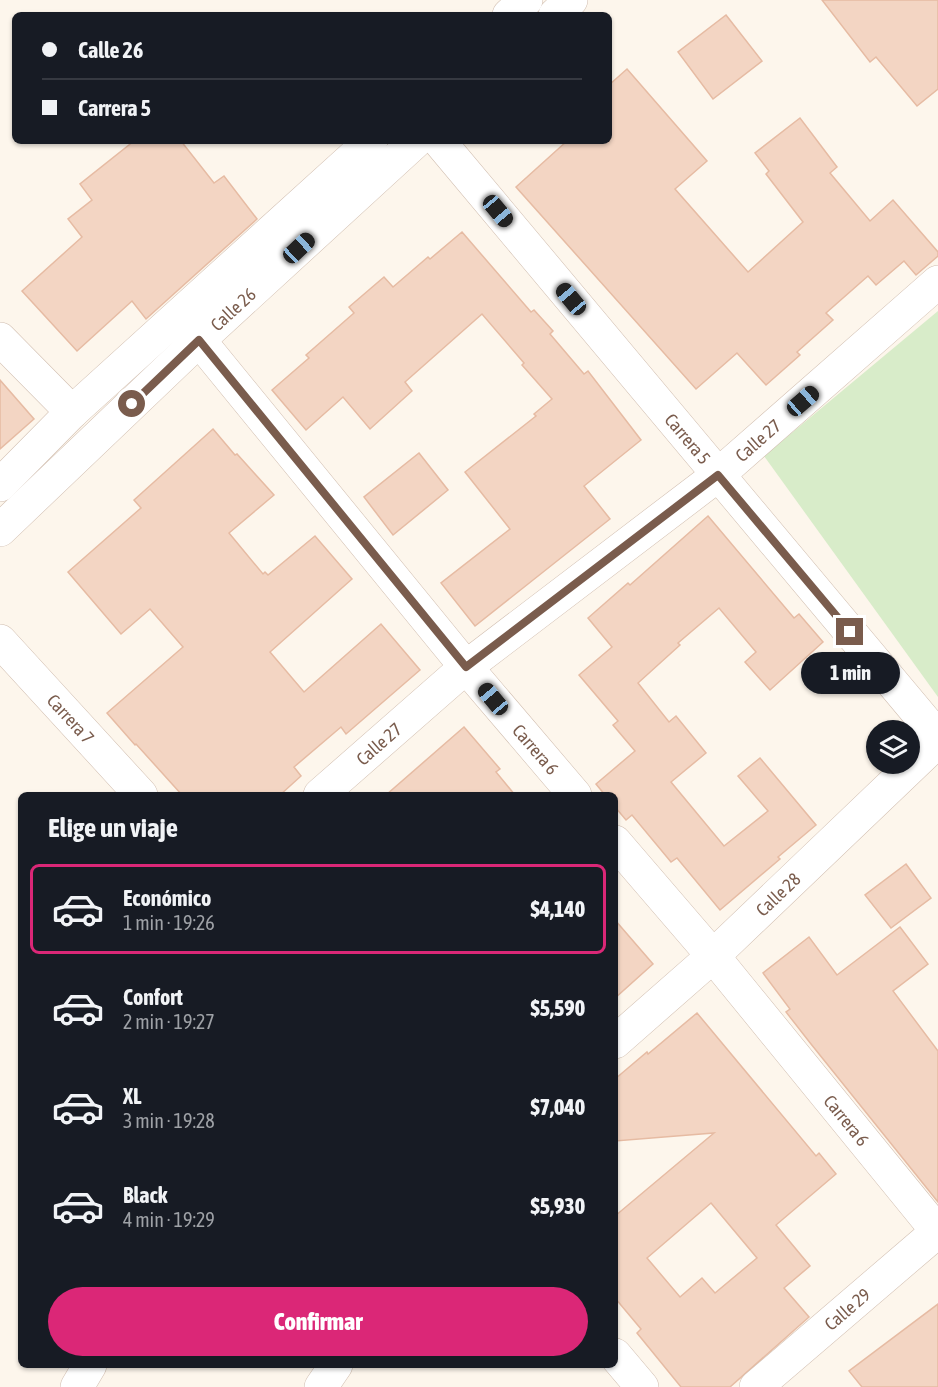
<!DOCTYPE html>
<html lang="es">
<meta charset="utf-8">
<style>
:root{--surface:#171b24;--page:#20242c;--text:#f1f3f6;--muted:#9ea1a6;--line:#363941;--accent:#db2777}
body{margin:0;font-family:"Asap Condensed",sans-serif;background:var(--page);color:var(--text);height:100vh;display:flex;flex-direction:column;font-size:22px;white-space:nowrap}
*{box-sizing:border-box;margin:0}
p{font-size:20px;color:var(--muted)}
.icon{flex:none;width:33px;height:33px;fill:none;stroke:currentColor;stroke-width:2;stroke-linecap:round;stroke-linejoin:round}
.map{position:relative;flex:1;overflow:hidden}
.details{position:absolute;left:18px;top:792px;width:600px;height:576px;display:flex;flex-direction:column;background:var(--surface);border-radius:9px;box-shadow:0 2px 4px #0004}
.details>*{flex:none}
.banner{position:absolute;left:12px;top:12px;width:600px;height:132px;border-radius:9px;box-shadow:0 2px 4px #0004;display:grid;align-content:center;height:132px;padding:0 30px;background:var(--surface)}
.tools{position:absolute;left:866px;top:720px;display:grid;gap:12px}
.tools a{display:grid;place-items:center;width:54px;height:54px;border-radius:50%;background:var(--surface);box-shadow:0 2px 4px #0004;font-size:30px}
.end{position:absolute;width:27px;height:27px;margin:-14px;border:8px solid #7a5c4d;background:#fff;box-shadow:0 0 0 3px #fff}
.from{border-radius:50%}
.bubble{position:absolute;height:42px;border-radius:21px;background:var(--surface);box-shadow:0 2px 4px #0004;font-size:20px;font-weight:800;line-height:42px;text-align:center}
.car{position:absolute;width:18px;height:36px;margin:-18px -9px;border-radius:8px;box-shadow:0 0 4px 2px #0007;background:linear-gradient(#222 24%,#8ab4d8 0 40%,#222 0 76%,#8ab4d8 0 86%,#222 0)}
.banner b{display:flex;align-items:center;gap:21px;height:57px;font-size:22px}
.banner b+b{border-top:2px solid var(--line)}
.banner i{width:15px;height:15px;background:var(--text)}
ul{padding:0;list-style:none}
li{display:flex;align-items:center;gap:18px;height:90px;margin:0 12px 9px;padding:0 18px;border:3px solid transparent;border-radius:9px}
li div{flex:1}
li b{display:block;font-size:22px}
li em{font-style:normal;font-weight:800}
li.current{border-color:var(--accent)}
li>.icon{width:54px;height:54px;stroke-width:1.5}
h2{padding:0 30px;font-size:27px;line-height:72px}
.action{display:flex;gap:12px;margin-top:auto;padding:12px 30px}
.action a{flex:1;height:69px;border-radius:36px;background:var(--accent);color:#fff;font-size:24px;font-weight:800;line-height:69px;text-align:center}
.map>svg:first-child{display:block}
</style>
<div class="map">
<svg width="938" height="1387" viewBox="0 0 938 1387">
<rect width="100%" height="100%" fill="#fdf6ec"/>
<!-- green -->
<path fill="#d8ecc9" d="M 938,311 L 938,697 L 764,456 Z"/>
<!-- building -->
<g fill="#f3d5c3" stroke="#e6bba3" stroke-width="1.5" fill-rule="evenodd">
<path d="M 822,0 L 938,0 L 938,89 L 917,106 L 876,57 L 870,62 Z"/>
<path d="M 726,15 L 762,61 L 713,99 L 678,52 Z"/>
<path d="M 627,69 L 707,161 L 675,189 L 748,272 L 803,222 L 766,174 L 769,171 L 755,153 L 800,118 L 837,167 L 830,173 L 870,221 L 893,200 L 938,252 L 938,256 L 916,275 L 904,261 L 876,285 L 868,276 L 826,313 L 833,320 L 797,352 L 800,355 L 766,385 L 737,353 L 696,389 L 516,187 L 567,141 L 609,141 L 609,85 Z"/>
<path d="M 134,141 L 181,141 L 214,183 L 224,176 L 257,219 L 146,319 L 132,301 L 77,351 L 22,291 L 82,237 L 68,219 L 92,200 L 80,184 Z"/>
<path d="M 462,232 L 531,312 L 534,310 L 553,331 L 550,334 L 584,374 L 588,371 L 641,440 L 584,486 L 610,519 L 475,626 L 441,583 L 510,529 L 465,472 L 536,416 L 534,414 L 552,399 L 522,365 L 524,363 L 482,314 L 405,382 L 412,391 L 370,429 L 343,397 L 306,430 L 272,390 L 309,358 L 306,355 L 354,313 L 349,307 L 384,277 L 393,287 L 428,257 L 430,259 Z"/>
<path d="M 0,380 L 34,419 L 0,449 Z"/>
<path d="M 213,429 L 235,455 L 237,454 L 274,495 L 229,533 L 263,574 L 265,572 L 268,575 L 315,536 L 352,579 L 270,652 L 304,692 L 381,624 L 420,670 L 346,734 L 341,727 L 294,767 L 301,776 L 280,795 L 182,795 L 136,744 L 135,745 L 107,713 L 183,647 L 150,609 L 121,634 L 68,572 L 141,508 L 134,500 Z"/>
<path d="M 419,453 L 448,490 L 393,535 L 364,497 Z"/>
<path d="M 708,516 L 794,618 L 799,614 L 823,642 L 770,690 L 745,662 L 756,652 L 719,608 L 678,643 L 680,645 L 638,683 L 669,722 L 676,716 L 706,753 L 671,782 L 724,846 L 768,811 L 738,776 L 760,758 L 816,825 L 778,857 L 780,859 L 720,910 L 677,858 L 671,862 L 632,815 L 626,820 L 615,807 L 615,795 L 605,795 L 596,784 L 635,751 L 613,725 L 618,721 L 579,675 L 612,647 L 588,618 L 628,583 L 630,585 Z"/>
<path d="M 464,727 L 500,769 L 496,772 L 515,795 L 386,795 Z"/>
<path d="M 906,864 L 931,898 L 891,928 L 865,895 Z"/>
<path d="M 615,920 L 653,964 L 615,998 Z"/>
<path d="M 900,927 L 928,964 L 893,991 L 938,1051 L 938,1202 L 811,1044 L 786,1012 L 790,1009 L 763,973 L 809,937 L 837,975 Z"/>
<path d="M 697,1013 L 816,1156 L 819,1153 L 836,1174 L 776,1225 L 810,1266 L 784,1288 L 809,1317 L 730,1387 L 681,1387 L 637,1333 L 641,1329 L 615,1298 L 615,1216 L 714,1133 L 615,1141 L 615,1079 L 647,1052 L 648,1054 ZM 711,1203 L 757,1258 L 715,1293 L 702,1278 L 680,1297 L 647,1258 Z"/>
<path d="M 938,1304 L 938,1387 L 862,1387 L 849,1371 Z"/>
</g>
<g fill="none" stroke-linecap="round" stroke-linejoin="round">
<defs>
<g id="street">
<path d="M 509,15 L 526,0"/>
<path d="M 555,15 L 571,0"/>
<path id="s1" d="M 439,141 L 938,737"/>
<path d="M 0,339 L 72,412"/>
<path id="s2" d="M 199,340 L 466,667 L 575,795"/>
<path d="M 0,485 L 72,412 L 371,141"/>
<path id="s3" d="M 0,530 L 199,340 L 416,141"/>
<path id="s4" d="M 0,641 L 141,795"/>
<path id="s5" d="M 320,795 L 466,667 L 718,475 L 938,282"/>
<path id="s6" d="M 615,842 L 713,956 L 938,1232"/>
<path id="s7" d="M 615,1042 L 713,956 L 938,741"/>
<path d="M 615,1355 L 642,1387"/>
<path d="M 77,1387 L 90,1365"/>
<path d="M 321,1387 L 336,1365"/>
<path id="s8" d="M 756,1387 L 938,1231"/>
</g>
</defs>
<!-- street casing -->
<use href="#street" stroke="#d1beb0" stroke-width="34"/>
<!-- street -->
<use href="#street" stroke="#fff" stroke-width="33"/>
</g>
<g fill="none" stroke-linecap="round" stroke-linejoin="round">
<!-- route -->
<path stroke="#7a5c4d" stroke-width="8" d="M 132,404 L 199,340 L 466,667 L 718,475 L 850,632"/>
</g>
<g text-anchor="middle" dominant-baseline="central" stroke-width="4.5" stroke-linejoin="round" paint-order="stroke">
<!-- street labels -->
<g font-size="18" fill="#7a5c4d" stroke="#fffaf3">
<text stroke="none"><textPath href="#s3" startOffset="321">Calle 26</textPath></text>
<text stroke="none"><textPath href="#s1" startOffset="388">Carrera 5</textPath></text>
<text stroke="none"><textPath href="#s5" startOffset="564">Calle 27</textPath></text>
<text stroke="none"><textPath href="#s4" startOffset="105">Carrera 7</textPath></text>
<text stroke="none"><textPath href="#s5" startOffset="78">Calle 27</textPath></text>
<text stroke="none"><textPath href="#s2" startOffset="530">Carrera 6</textPath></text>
<text stroke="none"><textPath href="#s7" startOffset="220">Calle 28</textPath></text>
<text stroke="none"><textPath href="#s6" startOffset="362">Carrera 6</textPath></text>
<text stroke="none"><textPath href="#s8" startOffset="120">Calle 29</textPath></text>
</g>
</g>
</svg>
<div class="tools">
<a><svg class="icon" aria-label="layers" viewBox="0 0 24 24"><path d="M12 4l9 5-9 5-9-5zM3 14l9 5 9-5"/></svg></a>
</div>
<i class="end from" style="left:132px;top:404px"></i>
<i class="end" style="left:850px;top:632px"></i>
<div class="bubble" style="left:801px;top:652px;width:99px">1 min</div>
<i class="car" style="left:498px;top:211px;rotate:140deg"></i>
<i class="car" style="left:299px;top:248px;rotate:47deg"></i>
<i class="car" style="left:571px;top:299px;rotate:320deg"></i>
<i class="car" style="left:803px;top:401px;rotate:49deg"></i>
<i class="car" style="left:493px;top:699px;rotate:320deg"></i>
<div class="banner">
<b><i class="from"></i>Calle 26</b>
<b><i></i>Carrera 5</b>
</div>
<section class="details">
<h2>Elige un viaje</h2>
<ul>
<li class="current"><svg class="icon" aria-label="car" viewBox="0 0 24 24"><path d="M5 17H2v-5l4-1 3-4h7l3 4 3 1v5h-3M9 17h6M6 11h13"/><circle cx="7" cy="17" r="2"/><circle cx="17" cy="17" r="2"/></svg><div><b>Económico</b><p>1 min · 19:26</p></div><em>$4,140</em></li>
<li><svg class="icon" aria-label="car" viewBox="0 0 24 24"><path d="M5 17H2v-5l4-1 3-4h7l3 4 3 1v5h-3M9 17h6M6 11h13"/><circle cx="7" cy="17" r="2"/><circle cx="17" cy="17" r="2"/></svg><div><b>Confort</b><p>2 min · 19:27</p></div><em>$5,590</em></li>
<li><svg class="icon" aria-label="car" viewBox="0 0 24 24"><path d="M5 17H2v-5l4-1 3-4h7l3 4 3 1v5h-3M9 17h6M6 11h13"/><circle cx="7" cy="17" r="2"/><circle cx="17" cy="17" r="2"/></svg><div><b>XL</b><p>3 min · 19:28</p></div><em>$7,040</em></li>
<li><svg class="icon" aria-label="car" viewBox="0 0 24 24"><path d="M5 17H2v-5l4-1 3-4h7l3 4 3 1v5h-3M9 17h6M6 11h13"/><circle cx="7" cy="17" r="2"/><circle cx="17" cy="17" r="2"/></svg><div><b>Black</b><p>4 min · 19:29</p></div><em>$5,930</em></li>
</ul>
<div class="action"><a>Confirmar</a></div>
</section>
</div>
